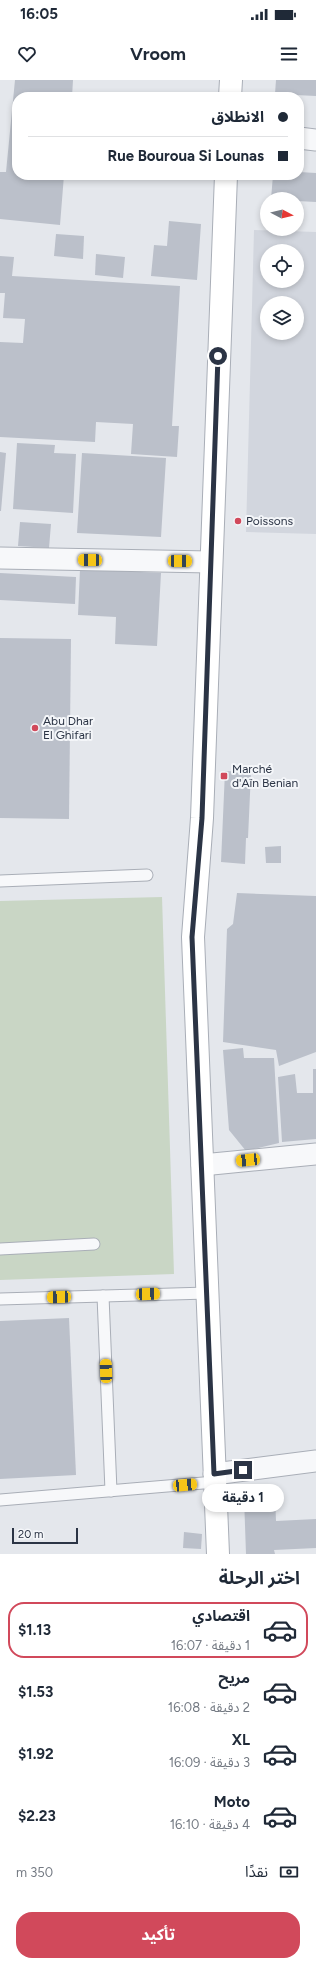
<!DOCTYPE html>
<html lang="ar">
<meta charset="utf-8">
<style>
:root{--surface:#fff;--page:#f2f2f3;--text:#1f2937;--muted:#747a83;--line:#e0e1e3;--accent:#d1495b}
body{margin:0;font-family:Figtree,"Noto Sans Arabic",sans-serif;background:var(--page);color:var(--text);direction:rtl;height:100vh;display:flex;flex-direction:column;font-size:15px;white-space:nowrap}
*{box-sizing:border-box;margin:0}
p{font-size:13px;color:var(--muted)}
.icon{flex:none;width:22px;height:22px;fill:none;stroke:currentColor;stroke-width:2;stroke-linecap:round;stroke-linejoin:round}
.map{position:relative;height:1474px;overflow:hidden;direction:ltr}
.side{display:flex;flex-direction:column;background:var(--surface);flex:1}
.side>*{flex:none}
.top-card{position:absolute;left:12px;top:12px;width:292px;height:88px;border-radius:16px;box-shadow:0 2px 6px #0003;direction:rtl;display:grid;align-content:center;height:88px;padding:0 16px;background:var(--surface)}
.needle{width:26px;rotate:97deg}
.controls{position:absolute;left:260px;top:112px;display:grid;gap:8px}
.controls a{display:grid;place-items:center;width:44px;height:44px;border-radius:50%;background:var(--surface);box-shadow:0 2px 6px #0003;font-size:20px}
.scale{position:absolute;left:12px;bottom:10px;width:66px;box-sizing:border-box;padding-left:4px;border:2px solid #2b3445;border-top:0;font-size:11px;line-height:14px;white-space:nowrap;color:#2b3445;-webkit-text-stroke:3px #f4f6f9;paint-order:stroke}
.end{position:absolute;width:18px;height:18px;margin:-9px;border:5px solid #2b3445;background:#fff;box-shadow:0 0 0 2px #fff}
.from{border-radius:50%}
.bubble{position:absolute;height:28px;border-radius:14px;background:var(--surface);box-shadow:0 2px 6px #0003;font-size:13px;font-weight:700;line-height:28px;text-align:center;direction:rtl}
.car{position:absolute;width:12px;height:24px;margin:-12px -6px;border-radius:5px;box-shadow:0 0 3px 1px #0007;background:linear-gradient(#f5c518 24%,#345 0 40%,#f5c518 0 76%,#345 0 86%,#f5c518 0)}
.top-card b{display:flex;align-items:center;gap:14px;height:38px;font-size:15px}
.top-card b+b{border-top:1px solid var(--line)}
.top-card i{width:10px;height:10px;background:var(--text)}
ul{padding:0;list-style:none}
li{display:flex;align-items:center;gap:12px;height:56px;margin:0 8px 6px;padding:0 8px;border:2px solid transparent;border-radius:16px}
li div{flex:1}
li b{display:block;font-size:15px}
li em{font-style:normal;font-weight:700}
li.on{border-color:var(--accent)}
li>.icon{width:36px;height:36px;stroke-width:1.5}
h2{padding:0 16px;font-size:18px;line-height:48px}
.pay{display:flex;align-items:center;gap:10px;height:44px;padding:0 16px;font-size:15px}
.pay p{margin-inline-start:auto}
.button{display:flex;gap:8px;margin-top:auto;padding:8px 16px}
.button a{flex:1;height:46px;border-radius:16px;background:var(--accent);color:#fff;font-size:16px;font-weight:700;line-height:46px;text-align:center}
.status{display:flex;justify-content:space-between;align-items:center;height:28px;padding:0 20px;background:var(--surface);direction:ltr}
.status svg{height:11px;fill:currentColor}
header{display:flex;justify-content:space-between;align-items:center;height:52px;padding:0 16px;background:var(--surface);font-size:18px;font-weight:700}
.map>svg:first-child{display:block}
</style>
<div class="status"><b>16:05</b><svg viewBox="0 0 49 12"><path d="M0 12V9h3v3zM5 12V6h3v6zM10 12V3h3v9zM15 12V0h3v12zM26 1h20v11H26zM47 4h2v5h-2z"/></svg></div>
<header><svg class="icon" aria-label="menu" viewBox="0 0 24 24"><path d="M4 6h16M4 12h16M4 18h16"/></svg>Vroom<svg class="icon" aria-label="heart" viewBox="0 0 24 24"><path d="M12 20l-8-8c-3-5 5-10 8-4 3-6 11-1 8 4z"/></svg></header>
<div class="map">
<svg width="316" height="1474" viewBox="0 0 316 1474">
<rect width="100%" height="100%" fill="#e4e7ec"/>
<!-- built -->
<path fill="#d2d6de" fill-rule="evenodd" d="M 254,150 L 316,152 L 316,454 L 246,452 ZM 267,171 L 297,171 L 297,201 L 267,201 ZM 267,223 L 297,223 L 297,253 L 267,253 Z"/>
<!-- green -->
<path fill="#c9d6c5" d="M 162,817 L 174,1194 L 0,1200 L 0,821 Z"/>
<!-- building -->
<g fill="#bbc0ca">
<path d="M 15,0 L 73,0 L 72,17 L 17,17 L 17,95 L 64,95 L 60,145 L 0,139 L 0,92 L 6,92 Z"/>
<path d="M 276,0 L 316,0 L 316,16 L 275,14 Z"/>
<path d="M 299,92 L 316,93 L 316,122 L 297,121 L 297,119 L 271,119 L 273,95 L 299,95 Z"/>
<path d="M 169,141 L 201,144 L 197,200 L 151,196 L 154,165 L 167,166 Z"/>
<path d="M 56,154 L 84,156 L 83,179 L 54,176 Z"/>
<path d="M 96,174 L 125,177 L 123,198 L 95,195 Z"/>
<path d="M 0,176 L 14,177 L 12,196 L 180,206 L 172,346 L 179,346 L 177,377 L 131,374 L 133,344 L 96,342 L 95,362 L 0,357 L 0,262 L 23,263 L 25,239 L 3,238 L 5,213 L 0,213 Z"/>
<path d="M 17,363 L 55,365 L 54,373 L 76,374 L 73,433 L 13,429 Z"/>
<path d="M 0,372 L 6,373 L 1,431 L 0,431 Z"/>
<path d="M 82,373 L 166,378 L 161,457 L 77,453 Z"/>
<path d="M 20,442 L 51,444 L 49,468 L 18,466 Z"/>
<path d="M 80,489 L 161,493 L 157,566 L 115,564 L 116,537 L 78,535 Z"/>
<path d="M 0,493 L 76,497 L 75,524 L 0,520 Z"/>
<path d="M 0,558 L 71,559 L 69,739 L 0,738 Z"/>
<path d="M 225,691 L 251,692 L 248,758 L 246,758 L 245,784 L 221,782 Z"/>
<path d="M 281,766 L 281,783 L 266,783 L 265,767 Z"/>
<path d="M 237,813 L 316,816 L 316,972 L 279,986 L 276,970 L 223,962 L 227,849 L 233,844 Z"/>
<path d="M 243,968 L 244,978 L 274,978 L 279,1063 L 246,1071 L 229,1050 L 223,970 Z"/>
<path d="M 313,989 L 316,989 L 316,1059 L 282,1062 L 278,997 L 295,994 L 297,1013 L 313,1013 Z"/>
<path d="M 69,1238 L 76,1395 L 0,1399 L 0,1241 Z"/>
<path d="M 275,1415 L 276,1441 L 316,1439 L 316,1468 L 274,1470 L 275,1474 L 246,1474 L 244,1417 Z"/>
<path d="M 184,1452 L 202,1454 L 201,1469 L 183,1468 Z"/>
</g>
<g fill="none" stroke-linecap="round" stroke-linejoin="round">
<defs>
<g id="lane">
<path d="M 0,801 L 147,795"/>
<path d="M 0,1169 L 94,1164"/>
<path d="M 103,1216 L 111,1411"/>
<path d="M 0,1219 L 207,1213"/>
<path d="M 0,1420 L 215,1402"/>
</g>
<g id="street">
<path d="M 299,58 L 316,60"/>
<path d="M 0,478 L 210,482"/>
<path d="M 202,1085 L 316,1074"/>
<path d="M 214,1394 L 316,1381"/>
</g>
<g id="secondary">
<path d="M 230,17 L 231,0"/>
<path d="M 218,1474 L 193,857 L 202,738 L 226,95"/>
</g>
</defs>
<!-- lane casing -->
<use href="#lane" stroke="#a9aeb7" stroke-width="13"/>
<!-- street casing -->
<use href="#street" stroke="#a9aeb7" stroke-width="23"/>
<!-- secondary casing -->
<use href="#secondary" stroke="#a9aeb7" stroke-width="24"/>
<!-- lane -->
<use href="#lane" stroke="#f7f8fa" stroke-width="11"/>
<!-- street -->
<use href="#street" stroke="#f7f8fa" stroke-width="21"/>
<!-- secondary -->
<use href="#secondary" stroke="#fff" stroke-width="22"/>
</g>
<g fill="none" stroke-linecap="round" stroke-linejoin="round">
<!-- route -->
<path stroke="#2b3445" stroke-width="5" d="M 218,276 L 202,738 L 192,857 L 214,1394 L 243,1390"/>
</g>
<!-- markers -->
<g fill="#d1495b" stroke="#f4f6f9" stroke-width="1.5">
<circle cx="238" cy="441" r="4"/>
<circle cx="35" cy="648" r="4"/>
<rect x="220" y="692" width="8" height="8" rx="2"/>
</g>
<g text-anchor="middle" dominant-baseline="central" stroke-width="4" stroke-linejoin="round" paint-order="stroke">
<!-- poi labels -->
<g font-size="12" fill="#2b3445" stroke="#f4f6f9" text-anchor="start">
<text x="246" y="441">Poissons</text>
<text x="43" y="641">Abu Dhar<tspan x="43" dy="14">El Ghifari</tspan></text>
<text x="232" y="689">Marché<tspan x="232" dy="14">d'Aïn Benian</tspan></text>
</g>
</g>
</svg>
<div class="controls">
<a><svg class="needle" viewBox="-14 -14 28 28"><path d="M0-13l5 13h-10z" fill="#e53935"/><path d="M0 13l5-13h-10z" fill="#747a83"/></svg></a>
<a><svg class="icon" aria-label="locate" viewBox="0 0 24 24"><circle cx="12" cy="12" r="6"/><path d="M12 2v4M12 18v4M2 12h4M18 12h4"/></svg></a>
<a><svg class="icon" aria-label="layers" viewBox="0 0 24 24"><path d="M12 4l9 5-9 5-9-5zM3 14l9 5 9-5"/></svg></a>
</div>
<div class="scale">20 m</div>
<i class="end from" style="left:218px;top:276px"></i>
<i class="end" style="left:243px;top:1390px"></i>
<div class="bubble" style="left:202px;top:1404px;width:82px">1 دقيقة</div>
<i class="car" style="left:90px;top:480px;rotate:271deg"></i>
<i class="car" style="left:180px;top:481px;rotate:91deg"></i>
<i class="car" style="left:248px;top:1080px;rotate:264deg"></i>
<i class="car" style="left:148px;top:1214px;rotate:88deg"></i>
<i class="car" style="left:59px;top:1217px;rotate:268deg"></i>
<i class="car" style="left:106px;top:1291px;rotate:358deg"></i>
<i class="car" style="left:185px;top:1405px;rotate:85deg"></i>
<div class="top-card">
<b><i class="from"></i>الانطلاق</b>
<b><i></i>Rue Bouroua Si Lounas</b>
</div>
</div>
<section class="side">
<h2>اختر الرحلة</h2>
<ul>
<li class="on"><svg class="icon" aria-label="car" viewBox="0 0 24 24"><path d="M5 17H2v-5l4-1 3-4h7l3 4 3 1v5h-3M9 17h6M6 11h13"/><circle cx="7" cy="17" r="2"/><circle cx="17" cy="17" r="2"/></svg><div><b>اقتصادي</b><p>1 دقيقة · 16:07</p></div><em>$1.13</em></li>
<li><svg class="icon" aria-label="car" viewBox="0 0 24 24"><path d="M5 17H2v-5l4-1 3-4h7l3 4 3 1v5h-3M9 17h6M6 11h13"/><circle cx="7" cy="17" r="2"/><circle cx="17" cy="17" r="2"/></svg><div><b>مريح</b><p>2 دقيقة · 16:08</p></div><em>$1.53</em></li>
<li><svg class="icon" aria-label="car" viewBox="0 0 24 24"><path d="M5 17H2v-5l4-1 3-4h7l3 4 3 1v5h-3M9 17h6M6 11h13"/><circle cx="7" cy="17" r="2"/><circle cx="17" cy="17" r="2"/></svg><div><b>XL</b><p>3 دقيقة · 16:09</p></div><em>$1.92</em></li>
<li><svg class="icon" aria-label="car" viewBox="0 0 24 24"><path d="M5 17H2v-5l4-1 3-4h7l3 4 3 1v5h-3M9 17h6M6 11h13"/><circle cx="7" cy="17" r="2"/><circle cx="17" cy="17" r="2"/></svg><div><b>Moto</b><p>4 دقيقة · 16:10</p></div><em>$2.23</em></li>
</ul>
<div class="pay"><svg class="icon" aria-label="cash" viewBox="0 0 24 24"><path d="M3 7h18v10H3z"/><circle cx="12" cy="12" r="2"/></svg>نقدًا<p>350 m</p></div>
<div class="button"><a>تأكيد</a></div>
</section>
